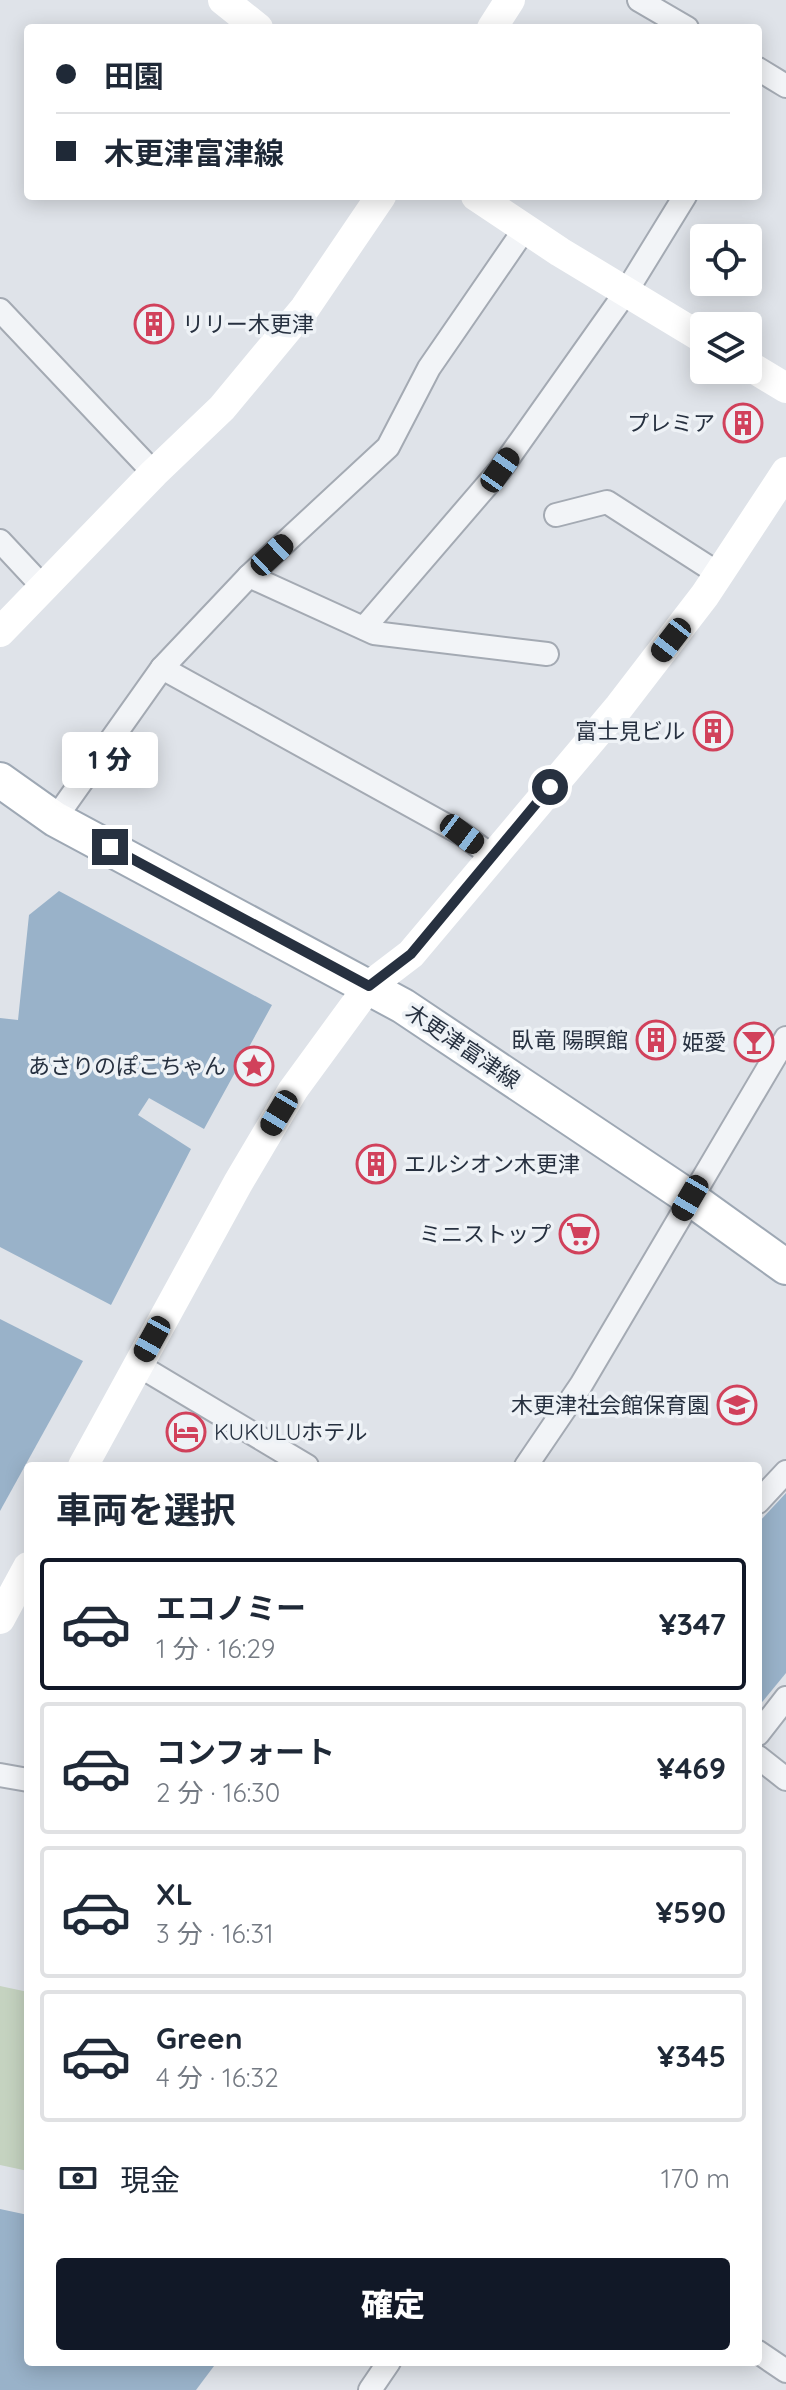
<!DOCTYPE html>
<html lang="ja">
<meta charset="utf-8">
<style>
:root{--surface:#fff;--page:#f6f6f7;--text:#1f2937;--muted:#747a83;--line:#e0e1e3;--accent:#111827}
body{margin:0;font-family:Quicksand,"Noto Sans JP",sans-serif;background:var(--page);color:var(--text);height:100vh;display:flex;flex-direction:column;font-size:30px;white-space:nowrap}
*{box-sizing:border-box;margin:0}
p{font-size:26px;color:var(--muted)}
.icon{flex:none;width:44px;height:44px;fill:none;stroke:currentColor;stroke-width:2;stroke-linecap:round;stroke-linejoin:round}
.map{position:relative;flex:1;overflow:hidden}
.sheet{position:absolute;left:24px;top:1462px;width:738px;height:904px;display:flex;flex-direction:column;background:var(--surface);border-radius:8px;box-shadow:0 4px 20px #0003}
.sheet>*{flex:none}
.hud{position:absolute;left:24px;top:24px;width:738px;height:176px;border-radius:8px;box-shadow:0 4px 20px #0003;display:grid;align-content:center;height:176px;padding:0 32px;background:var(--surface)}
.tools{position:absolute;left:690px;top:224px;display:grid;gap:16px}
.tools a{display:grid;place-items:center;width:72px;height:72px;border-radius:8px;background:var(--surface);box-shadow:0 4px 20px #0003;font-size:40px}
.end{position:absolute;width:36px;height:36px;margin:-18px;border:10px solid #273140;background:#fff;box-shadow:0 0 0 4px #fff}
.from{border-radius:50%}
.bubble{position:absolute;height:56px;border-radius:8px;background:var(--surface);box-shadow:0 4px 20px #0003;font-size:26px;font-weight:800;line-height:56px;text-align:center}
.car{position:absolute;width:24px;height:48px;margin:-24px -12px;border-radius:10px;box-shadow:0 0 6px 2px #0007;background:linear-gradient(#222 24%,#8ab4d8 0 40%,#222 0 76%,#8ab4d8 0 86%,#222 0)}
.hud b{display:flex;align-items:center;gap:28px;height:76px;font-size:30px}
.hud b+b{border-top:2px solid var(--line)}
.hud i{width:20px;height:20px;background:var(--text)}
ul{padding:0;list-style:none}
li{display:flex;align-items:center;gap:24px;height:132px;margin:0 16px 12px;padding:0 16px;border:4px solid var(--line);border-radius:8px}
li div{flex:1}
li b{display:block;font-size:30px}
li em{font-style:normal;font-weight:800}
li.on{border-color:var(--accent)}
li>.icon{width:72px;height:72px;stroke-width:1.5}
h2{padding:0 32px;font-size:36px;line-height:96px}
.pay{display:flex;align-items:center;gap:20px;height:88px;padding:0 32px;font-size:30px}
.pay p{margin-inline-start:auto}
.action{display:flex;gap:16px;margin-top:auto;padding:16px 32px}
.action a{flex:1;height:92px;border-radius:8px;background:var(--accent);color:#fff;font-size:32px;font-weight:800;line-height:92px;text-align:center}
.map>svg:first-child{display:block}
</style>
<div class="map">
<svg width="786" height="2390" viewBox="0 0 786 2390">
<rect width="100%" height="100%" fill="#dfe3e9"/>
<!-- green -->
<path fill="#c5d3c0" d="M 0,1986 L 28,1992 L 28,2171 L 0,2165 Z"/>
<!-- water -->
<g fill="#99b2c9">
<path d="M 59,891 L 272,1005 L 204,1129 L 149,1098 L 138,1115 L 191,1149 L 111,1305 L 0,1247 L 0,1018 L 18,1020 L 29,915 Z"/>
<path d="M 0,1319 L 83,1361 L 0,1511 Z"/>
<path d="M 786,1493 L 786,1673 L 758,1707 L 758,1523 Z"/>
<path d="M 0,2209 L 28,2215 L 28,2362 L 217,2362 L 196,2390 L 0,2390 Z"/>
</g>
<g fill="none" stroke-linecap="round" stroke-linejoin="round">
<defs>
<g id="street">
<path d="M 639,0 L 687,28"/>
<path d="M 758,69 L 786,86"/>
<path d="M 0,310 L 154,473"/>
<path d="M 556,515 L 607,502 L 719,574"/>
<path d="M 0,541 L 43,587"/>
<path d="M 249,576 L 374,633 L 547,654"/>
<path d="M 364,628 L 500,470 L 626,292 L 685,196"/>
<path d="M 162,668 L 462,834 L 492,856"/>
<path d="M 55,819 L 162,668 L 249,576 L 388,447 L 429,368 L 524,230"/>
<path d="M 138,1365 L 307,1466"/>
<path d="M 526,1466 L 581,1385 L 786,1038"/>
<path d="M 758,1502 L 786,1472"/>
<path d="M 758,1734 L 786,1698"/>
<path d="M 758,1757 L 786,1779"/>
<path d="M 0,1775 L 28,1780"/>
<path d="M 758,2352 L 786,2371"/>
<path d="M 370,2390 L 389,2362"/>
</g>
<path id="primary" d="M 0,780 L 55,819 L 403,1006 L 690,1198 L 786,1267"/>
</defs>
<!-- street casing -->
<use href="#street" stroke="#a4aab3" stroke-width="26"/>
<!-- primary casing -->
<use href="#primary" stroke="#9ea8b4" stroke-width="38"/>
<!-- street -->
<use href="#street" stroke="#f2f4f7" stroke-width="22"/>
<!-- secondary -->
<g stroke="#fff" stroke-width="30">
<path d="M 223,0 L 258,28"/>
<path d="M 492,28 L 510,0"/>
<path d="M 476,196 L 560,252 L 704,339"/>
<path d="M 748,365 L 786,388"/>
<path d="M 0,632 L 154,473 L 222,408 L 305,308 L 381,196"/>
<path d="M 83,1466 L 238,1183 L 293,1090 L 369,986 L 411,954 L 619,707 L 705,595 L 786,472"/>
<path d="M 0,1619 L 28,1567"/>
</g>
<!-- primary -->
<use href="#primary" stroke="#fff" stroke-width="34"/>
</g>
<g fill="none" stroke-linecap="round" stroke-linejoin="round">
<!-- route -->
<path stroke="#273140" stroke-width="10" d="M 110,847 L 369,986 L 411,954 L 550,787"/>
</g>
<!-- icons -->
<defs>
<symbol id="building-ring" viewBox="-11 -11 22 22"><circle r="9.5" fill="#eef2f6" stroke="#d1415b" stroke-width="1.5"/><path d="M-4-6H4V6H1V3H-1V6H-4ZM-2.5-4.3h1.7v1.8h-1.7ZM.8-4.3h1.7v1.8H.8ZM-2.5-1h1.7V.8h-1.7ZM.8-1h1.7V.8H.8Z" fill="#d1415b"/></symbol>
<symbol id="bar-ring" viewBox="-11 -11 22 22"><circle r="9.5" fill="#eef2f6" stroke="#d1415b" stroke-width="1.5"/><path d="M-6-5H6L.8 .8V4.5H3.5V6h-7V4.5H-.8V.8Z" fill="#d1415b"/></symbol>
<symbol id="sight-ring" viewBox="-11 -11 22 22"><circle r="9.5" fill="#eef2f6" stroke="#d1415b" stroke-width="1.5"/><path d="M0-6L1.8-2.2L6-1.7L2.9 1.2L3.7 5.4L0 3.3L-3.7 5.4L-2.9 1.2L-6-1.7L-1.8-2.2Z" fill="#d1415b"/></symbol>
<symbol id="supermarket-ring" viewBox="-11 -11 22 22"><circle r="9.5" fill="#eef2f6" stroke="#d1415b" stroke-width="1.5"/><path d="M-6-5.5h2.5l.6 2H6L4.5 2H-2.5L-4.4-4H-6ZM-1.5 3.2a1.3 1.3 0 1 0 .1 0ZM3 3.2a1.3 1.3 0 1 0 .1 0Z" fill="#d1415b"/></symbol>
<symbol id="school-ring" viewBox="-11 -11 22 22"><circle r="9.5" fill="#eef2f6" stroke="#d1415b" stroke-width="1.5"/><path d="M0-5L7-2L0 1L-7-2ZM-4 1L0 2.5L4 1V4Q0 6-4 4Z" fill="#d1415b"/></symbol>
<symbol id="hotel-ring" viewBox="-11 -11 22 22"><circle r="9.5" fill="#eef2f6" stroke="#d1415b" stroke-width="1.5"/><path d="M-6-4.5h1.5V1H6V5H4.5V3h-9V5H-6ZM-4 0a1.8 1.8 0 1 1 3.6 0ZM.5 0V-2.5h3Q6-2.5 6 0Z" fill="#d1415b"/></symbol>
</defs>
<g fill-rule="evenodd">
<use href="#building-ring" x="132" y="302" width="44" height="44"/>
<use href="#building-ring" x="721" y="401" width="44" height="44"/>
<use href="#building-ring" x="691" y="709" width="44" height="44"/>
<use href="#building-ring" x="634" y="1018" width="44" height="44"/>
<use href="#bar-ring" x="732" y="1020" width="44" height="44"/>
<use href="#sight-ring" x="232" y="1044" width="44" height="44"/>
<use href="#building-ring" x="354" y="1142" width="44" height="44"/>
<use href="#supermarket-ring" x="557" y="1212" width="44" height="44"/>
<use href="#school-ring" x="715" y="1383" width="44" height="44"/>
<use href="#hotel-ring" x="164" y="1410" width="44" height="44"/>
</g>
<g text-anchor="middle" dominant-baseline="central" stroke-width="7" stroke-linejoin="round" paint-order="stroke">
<!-- poi labels -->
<g font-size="22" fill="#273140" stroke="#eef2f6" text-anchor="end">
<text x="182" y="324" text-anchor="start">リリー木更津</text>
<text x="715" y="423">プレミア</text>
<text x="685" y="731">富士見ビル</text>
<text x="628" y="1040">臥竜 陽瞑館</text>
<text x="726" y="1042">姫愛</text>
<text x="226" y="1066">あさりのぽこちゃん</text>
<text x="404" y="1164" text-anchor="start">エルシオン木更津</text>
<text x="551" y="1234">ミニストップ</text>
<text x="709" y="1405">木更津社会館保育園</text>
<text x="214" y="1432" text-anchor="start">KUKULUホテル</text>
</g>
<!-- street labels -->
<g font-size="22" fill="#273140" stroke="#eef2f6">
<text transform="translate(463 1046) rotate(34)">木更津富津線</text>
</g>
</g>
</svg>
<div class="tools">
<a><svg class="icon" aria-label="locate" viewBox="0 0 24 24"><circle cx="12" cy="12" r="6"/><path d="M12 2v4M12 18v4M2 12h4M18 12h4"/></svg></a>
<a><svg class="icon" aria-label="layers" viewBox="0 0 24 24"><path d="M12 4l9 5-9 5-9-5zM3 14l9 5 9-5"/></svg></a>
</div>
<i class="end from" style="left:550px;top:787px"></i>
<i class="end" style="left:110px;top:847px"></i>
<div class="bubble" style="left:62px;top:732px;width:96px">1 分</div>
<i class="car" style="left:500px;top:470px;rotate:35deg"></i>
<i class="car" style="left:272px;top:555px;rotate:47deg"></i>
<i class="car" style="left:671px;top:640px;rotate:218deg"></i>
<i class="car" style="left:462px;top:834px;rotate:127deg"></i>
<i class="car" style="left:279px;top:1113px;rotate:211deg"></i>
<i class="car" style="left:690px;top:1198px;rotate:210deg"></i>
<i class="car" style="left:152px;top:1339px;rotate:209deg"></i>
<div class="hud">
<b><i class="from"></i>田園</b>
<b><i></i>木更津富津線</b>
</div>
<section class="sheet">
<h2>車両を選択</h2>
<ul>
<li class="on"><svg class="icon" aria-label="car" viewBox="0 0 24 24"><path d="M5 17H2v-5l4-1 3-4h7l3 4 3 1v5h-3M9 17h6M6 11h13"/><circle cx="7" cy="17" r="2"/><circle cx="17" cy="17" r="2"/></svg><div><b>エコノミー</b><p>1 分 · 16:29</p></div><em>¥347</em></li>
<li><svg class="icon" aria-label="car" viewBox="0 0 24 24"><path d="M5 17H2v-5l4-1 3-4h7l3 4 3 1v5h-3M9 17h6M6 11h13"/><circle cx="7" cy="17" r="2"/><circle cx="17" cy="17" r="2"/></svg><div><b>コンフォート</b><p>2 分 · 16:30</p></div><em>¥469</em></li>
<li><svg class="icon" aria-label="car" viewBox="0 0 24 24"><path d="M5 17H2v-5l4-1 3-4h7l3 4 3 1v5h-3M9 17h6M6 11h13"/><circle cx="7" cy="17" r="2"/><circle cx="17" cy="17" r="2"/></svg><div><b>XL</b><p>3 分 · 16:31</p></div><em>¥590</em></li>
<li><svg class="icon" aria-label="car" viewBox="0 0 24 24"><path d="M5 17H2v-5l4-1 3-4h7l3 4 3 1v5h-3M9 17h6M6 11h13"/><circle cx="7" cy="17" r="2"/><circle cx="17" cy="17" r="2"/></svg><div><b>Green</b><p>4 分 · 16:32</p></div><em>¥345</em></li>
</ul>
<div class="pay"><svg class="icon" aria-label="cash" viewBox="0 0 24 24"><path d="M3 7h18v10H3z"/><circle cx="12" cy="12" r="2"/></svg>現金<p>170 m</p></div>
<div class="action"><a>確定</a></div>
</section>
</div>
